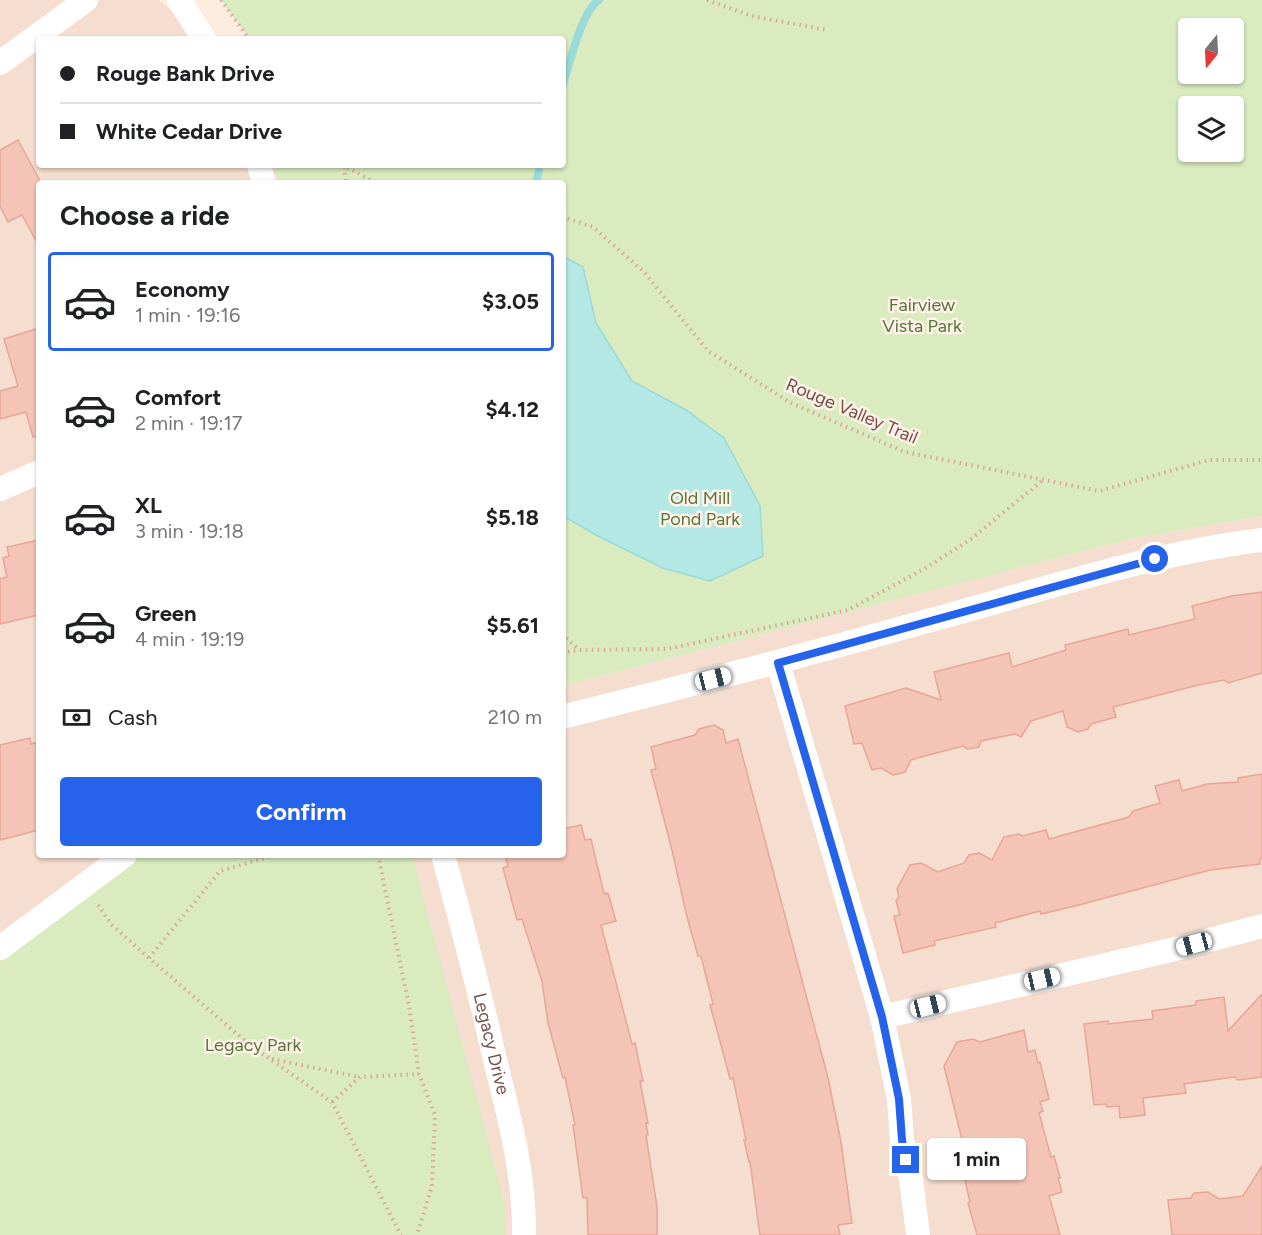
<!DOCTYPE html>
<meta charset="utf-8">
<style>
:root{--surface:#fff;--page:#f6f6f6;--text:#202124;--muted:#757577;--line:#e0e0e0;--accent:#2563eb}
body{margin:0;font-family:Figtree,sans-serif;background:var(--page);color:var(--text);height:100vh;display:flex;flex-direction:column;font-size:22px;white-space:nowrap}
*{box-sizing:border-box;margin:0}
p{font-size:20px;color:var(--muted)}
.icon{flex:none;width:33px;height:33px;fill:none;stroke:currentColor;stroke-width:2;stroke-linecap:round;stroke-linejoin:round}
.map{position:relative;flex:1;overflow:hidden}
.drawer{position:absolute;left:36px;top:180px;width:530px;height:678px;display:flex;flex-direction:column;background:var(--surface);border-radius:6px;box-shadow:0 2px 4px #0004}
.drawer>*{flex:none}
.guide{position:absolute;left:36px;top:36px;width:530px;height:132px;border-radius:6px;box-shadow:0 2px 4px #0004;display:grid;align-content:center;height:132px;padding:0 24px;background:var(--surface)}
.needle{width:39px;rotate:198deg}
.buttons{position:absolute;left:1178px;top:18px;display:grid;gap:12px}
.buttons a{display:grid;place-items:center;width:66px;height:66px;border-radius:6px;background:var(--surface);box-shadow:0 2px 4px #0004;font-size:30px}
.end{position:absolute;width:27px;height:27px;margin:-14px;border:8px solid #2563eb;background:#fff;box-shadow:0 0 0 3px #fff}
.from{border-radius:50%}
.bubble{position:absolute;height:42px;border-radius:6px;background:var(--surface);box-shadow:0 2px 4px #0004;font-size:20px;font-weight:700;line-height:42px;text-align:center}
.car{position:absolute;width:18px;height:36px;margin:-18px -9px;border-radius:8px;box-shadow:0 0 4px 2px #0007;background:linear-gradient(#fff 24%,#345 0 40%,#fff 0 76%,#345 0 86%,#fff 0)}
.guide b{display:flex;align-items:center;gap:21px;height:57px;font-size:22px}
.guide b+b{border-top:2px solid var(--line)}
.guide i{width:15px;height:15px;background:var(--text)}
ul{padding:0;list-style:none}
li{display:flex;align-items:center;gap:18px;height:99px;margin:0 12px 9px;padding:0 12px;border:3px solid transparent;border-radius:6px}
li div{flex:1}
li b{display:block;font-size:22px}
li em{font-style:normal;font-weight:700}
li.current{border-color:var(--accent)}
li>.icon{width:54px;height:54px;stroke-width:1.5}
h2{padding:0 24px;font-size:27px;line-height:72px}
.pay{display:flex;align-items:center;gap:15px;height:66px;padding:0 24px;font-size:22px}
.pay p{margin-inline-start:auto}
.primary-button{display:flex;gap:12px;margin-top:auto;padding:12px 24px}
.primary-button a{flex:1;height:69px;border-radius:6px;background:var(--accent);color:#fff;font-size:24px;font-weight:700;line-height:69px;text-align:center}
.map>svg:first-child{display:block}
</style>
<div class="map">
<svg width="1262" height="1235" viewBox="0 0 1262 1235">
<rect width="100%" height="100%" fill="#fdede1"/>
<!-- residential -->
<path fill="#f5ddcf" d="M 0,0 L 159,0 L 204,39 L 39,39 L 39,165 L 274,165 L 279,183 L 39,183 L 39,855 L 562,855 L 563,686 L 1135,538 L 1262,516 L 1262,1235 L 0,1235 Z"/>
<!-- green -->
<g fill="#d9ebbf" fill-rule="evenodd">
<path d="M 221,0 L 1262,0 L 1262,516 L 1135,538 L 563,686 L 562,183 L 279,183 L 274,165 L 562,165 L 562,39 L 249,39 ZM 1188,28 L 1233,28 L 1233,74 L 1188,74 ZM 1188,106 L 1233,106 L 1233,152 L 1188,152 Z"/>
<path d="M 134,855 L 412,855 L 506,1208 L 505,1235 L 0,1235 L 0,962 Z"/>
</g>
<!-- water -->
<path fill="#b4e8e5" stroke="#9adad8" stroke-width="1.5" d="M 563,256 L 583,267 L 596,323 L 632,381 L 686,410 L 724,438 L 760,506 L 763,556 L 710,581 L 663,568 L 598,536 L 563,516 Z"/>
<g fill="none" stroke-linecap="round" stroke-linejoin="round">
<!-- stream -->
<g stroke="#9adad8" stroke-width="8">
<path d="M 562,88 C 569,67 581,11 599,0"/>
<path d="M 536,183 L 540,165"/>
</g>
</g>
<!-- building -->
<g fill="#f4c4b7" stroke="#e8a696" stroke-width="1.5">
<path d="M 18,140 L 39,179 L 39,246 L 22,215 L 8,222 L 0,206 L 0,150 Z"/>
<path d="M 39,328 L 39,436 L 33,437 L 26,412 L 0,419 L 0,391 L 18,386 L 4,339 Z"/>
<path d="M 39,540 L 39,615 L 0,624 L 0,579 L 7,577 L 3,558 L 9,556 L 7,547 Z"/>
<path d="M 1262,592 L 1262,673 L 1228,683 L 1224,680 L 1198,685 L 1113,707 L 1116,717 L 1091,724 L 1088,729 L 1078,732 L 1067,727 L 1063,711 L 1031,721 L 1021,737 L 1015,734 L 981,741 L 979,747 L 967,749 L 963,746 L 921,757 L 911,760 L 905,772 L 893,775 L 881,768 L 872,770 L 862,743 L 854,744 L 845,706 L 906,688 L 941,700 L 934,672 L 1009,653 L 1012,667 L 1066,650 L 1065,645 L 1128,629 L 1129,635 L 1195,619 L 1192,606 L 1232,596 Z"/>
<path d="M 714,725 L 723,730 L 726,743 L 738,739 L 828,1078 L 841,1142 L 852,1223 L 838,1225 L 840,1235 L 760,1235 L 750,1162 L 749,1162 L 744,1140 L 746,1140 L 733,1078 L 730,1079 L 717,1030 L 710,1005 L 713,1004 L 701,956 L 698,956 L 686,913 L 672,850 L 651,770 L 656,769 L 651,747 L 695,735 L 699,729 Z"/>
<path d="M 30,738 L 31,744 L 39,742 L 39,830 L 0,840 L 0,745 Z"/>
<path d="M 1262,774 L 1262,858 L 1260,859 L 1260,864 L 1210,870 L 1075,906 L 1041,914 L 1040,911 L 995,923 L 996,927 L 934,941 L 935,945 L 903,953 L 894,916 L 900,915 L 896,901 L 899,897 L 897,889 L 910,865 L 921,863 L 938,872 L 964,863 L 969,855 L 979,853 L 992,860 L 1004,837 L 1019,834 L 1022,836 L 1046,830 L 1049,839 L 1129,817 L 1133,811 L 1160,803 L 1155,786 L 1179,780 L 1182,791 L 1207,784 L 1238,782 L 1238,778 Z"/>
<path d="M 581,825 L 585,840 L 591,839 L 604,894 L 608,893 L 616,921 L 601,925 L 632,1044 L 635,1043 L 643,1081 L 640,1081 L 648,1123 L 646,1123 L 648,1135 L 646,1135 L 657,1207 L 657,1235 L 588,1235 L 587,1198 L 583,1198 L 573,1125 L 575,1125 L 565,1077 L 563,1078 L 548,1023 L 542,981 L 522,919 L 517,920 L 503,868 L 508,866 L 505,855 L 562,855 L 562,829 Z"/>
<path d="M 1262,994 L 1262,1077 L 1238,1080 L 1234,1077 L 1184,1084 L 1186,1093 L 1143,1098 L 1145,1115 L 1120,1118 L 1119,1106 L 1107,1107 L 1106,1104 L 1094,1105 L 1084,1024 L 1108,1021 L 1108,1024 L 1153,1019 L 1152,1011 L 1196,1005 L 1196,1001 L 1224,997 L 1228,1031 Z"/>
<path d="M 1024,1030 L 1028,1052 L 1035,1050 L 1038,1063 L 1040,1062 L 1049,1099 L 1040,1102 L 1043,1111 L 1039,1113 L 1051,1157 L 1054,1156 L 1060,1178 L 1058,1178 L 1062,1192 L 1049,1196 L 1060,1235 L 977,1235 L 968,1203 L 970,1202 L 965,1180 L 969,1179 L 962,1153 L 965,1152 L 944,1066 L 957,1042 L 973,1039 L 980,1042 Z"/>
<path d="M 1262,1166 L 1262,1235 L 1172,1235 L 1168,1200 L 1191,1198 L 1194,1193 L 1208,1192 L 1219,1199 L 1243,1196 Z"/>
</g>
<g fill="none" stroke-linecap="round" stroke-linejoin="round">
<!-- path -->
<g stroke="#d9a79a" stroke-width="4" stroke-dasharray="1.5 4.5" stroke-linecap="butt">
<path d="M 221,0 L 249,39"/>
<path d="M 707,0 L 752,16 L 827,30"/>
<path d="M 342,165 L 377,183"/>
<path d="M 344,167 L 346,183"/>
<path d="M 562,217 L 593,227 L 644,272 L 708,351 L 791,403 L 905,452 L 1099,491 L 1209,460 L 1262,460"/>
<path d="M 562,634 L 578,649"/>
<path d="M 562,653 L 578,650 L 667,649 L 848,610 L 924,569 L 971,539 L 1043,480"/>
<path d="M 275,855 L 220,871 L 149,958 L 251,1046 L 332,1102 L 401,1235"/>
<path d="M 378,855 L 409,1006 L 419,1074 L 435,1115 L 432,1186 L 417,1235"/>
<path d="M 98,905 L 112,925 L 149,958"/>
<path d="M 272,1059 L 359,1077"/>
<path d="M 332,1102 L 360,1077 L 419,1074"/>
</g>
<!-- street -->
<g stroke="#fff" stroke-width="24">
<path d="M 179,0 L 204,39"/>
<path d="M 0,63 L 86,0"/>
<path d="M 259,165 L 264,183"/>
<path d="M 0,489 L 39,472"/>
<path d="M 778,663 L 882,1017 L 899,1099 L 902,1140 L 911,1179 L 918,1235"/>
<path d="M 562,717 C 692,685 821,651 949,615 C 1052,587 1155,553 1262,540"/>
<path id="s1" d="M 443,855 C 462,924 480,994 496,1064 C 510,1120 525,1177 524,1235"/>
<path d="M 0,948 L 125,855"/>
<path d="M 882,1017 L 1175,949 L 1262,926"/>
</g>
</g>
<g fill="none" stroke-linecap="round" stroke-linejoin="round">
<!-- route -->
<path stroke="#2563eb" stroke-width="8" d="M 906,1160 L 902,1140 L 899,1099 L 882,1017 L 778,663 L 1155,559"/>
</g>
<g text-anchor="middle" dominant-baseline="central" stroke-width="5" stroke-linejoin="round" paint-order="stroke">
<!-- park labels -->
<g font-size="18" fill="#58763c" stroke="#fff2e8">
<text x="922" y="305">Fairview<tspan x="922" dy="21">Vista Park</tspan></text>
<text x="700" y="498">Old Mill<tspan x="700" dy="21">Pond Park</tspan></text>
<text x="253" y="1045">Legacy Park</text>
</g>
<!-- street labels -->
<g font-size="18" fill="#764e46" stroke="#fff2e8">
<text transform="translate(852 411) rotate(23)">Rouge Valley Trail</text>
<text stroke="none"><textPath href="#s1" startOffset="195">Legacy Drive</textPath></text>
</g>
</g>
</svg>
<div class="buttons">
<a><svg class="needle" viewBox="-14 -14 28 28"><path d="M0-13l5 13h-10z" fill="#e53935"/><path d="M0 13l5-13h-10z" fill="#757577"/></svg></a>
<a><svg class="icon" aria-label="layers" viewBox="0 0 24 24"><path d="M12 4l9 5-9 5-9-5zM3 14l9 5 9-5"/></svg></a>
</div>
<i class="end from" style="left:1155px;top:559px"></i>
<i class="end" style="left:906px;top:1160px"></i>
<div class="bubble" style="left:927px;top:1138px;width:99px">1 min</div>
<i class="car" style="left:713px;top:679px;rotate:76deg"></i>
<i class="car" style="left:1194px;top:944px;rotate:255deg"></i>
<i class="car" style="left:1042px;top:979px;rotate:77deg"></i>
<i class="car" style="left:928px;top:1006px;rotate:76deg"></i>
<div class="guide">
<b><i class="from"></i>Rouge Bank Drive</b>
<b><i></i>White Cedar Drive</b>
</div>
<section class="drawer">
<h2>Choose a ride</h2>
<ul>
<li class="current"><svg class="icon" aria-label="car" viewBox="0 0 24 24"><path d="M5 17H2v-5l4-1 3-4h7l3 4 3 1v5h-3M9 17h6M6 11h13"/><circle cx="7" cy="17" r="2"/><circle cx="17" cy="17" r="2"/></svg><div><b>Economy</b><p>1 min · 19:16</p></div><em>$3.05</em></li>
<li><svg class="icon" aria-label="car" viewBox="0 0 24 24"><path d="M5 17H2v-5l4-1 3-4h7l3 4 3 1v5h-3M9 17h6M6 11h13"/><circle cx="7" cy="17" r="2"/><circle cx="17" cy="17" r="2"/></svg><div><b>Comfort</b><p>2 min · 19:17</p></div><em>$4.12</em></li>
<li><svg class="icon" aria-label="car" viewBox="0 0 24 24"><path d="M5 17H2v-5l4-1 3-4h7l3 4 3 1v5h-3M9 17h6M6 11h13"/><circle cx="7" cy="17" r="2"/><circle cx="17" cy="17" r="2"/></svg><div><b>XL</b><p>3 min · 19:18</p></div><em>$5.18</em></li>
<li><svg class="icon" aria-label="car" viewBox="0 0 24 24"><path d="M5 17H2v-5l4-1 3-4h7l3 4 3 1v5h-3M9 17h6M6 11h13"/><circle cx="7" cy="17" r="2"/><circle cx="17" cy="17" r="2"/></svg><div><b>Green</b><p>4 min · 19:19</p></div><em>$5.61</em></li>
</ul>
<div class="pay"><svg class="icon" aria-label="cash" viewBox="0 0 24 24"><path d="M3 7h18v10H3z"/><circle cx="12" cy="12" r="2"/></svg>Cash<p>210 m</p></div>
<div class="primary-button"><a>Confirm</a></div>
</section>
</div>
